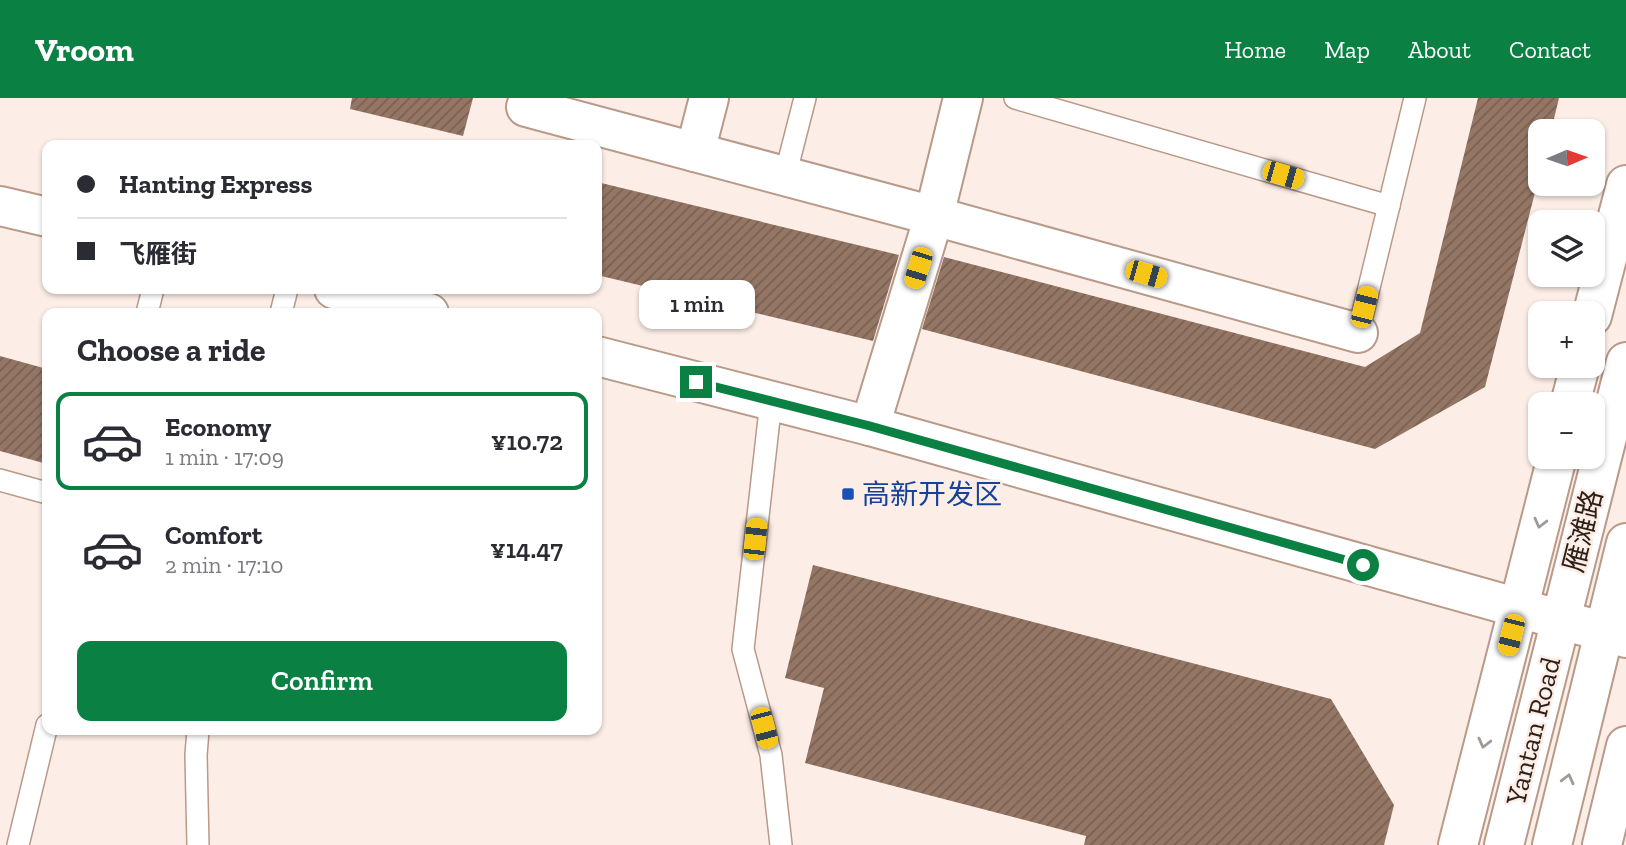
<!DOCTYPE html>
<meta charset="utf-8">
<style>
:root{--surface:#fff;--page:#f7f7f7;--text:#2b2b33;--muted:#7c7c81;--line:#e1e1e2;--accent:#0b8043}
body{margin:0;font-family:"Zilla Slab","Noto Sans SC",serif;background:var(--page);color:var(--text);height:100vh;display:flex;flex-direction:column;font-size:26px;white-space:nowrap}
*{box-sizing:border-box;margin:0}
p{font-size:23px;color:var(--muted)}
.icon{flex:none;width:38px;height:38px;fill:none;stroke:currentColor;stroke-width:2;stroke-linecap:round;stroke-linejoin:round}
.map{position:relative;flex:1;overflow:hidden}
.side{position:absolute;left:42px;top:210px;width:560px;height:427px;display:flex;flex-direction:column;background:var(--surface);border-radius:14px;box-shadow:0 2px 5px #0004}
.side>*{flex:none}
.guide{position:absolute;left:42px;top:42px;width:560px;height:154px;border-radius:14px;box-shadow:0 2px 5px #0004;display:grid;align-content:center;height:154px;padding:0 35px;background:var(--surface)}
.needle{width:46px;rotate:88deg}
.tools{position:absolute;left:1528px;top:21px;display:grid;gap:14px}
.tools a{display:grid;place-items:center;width:77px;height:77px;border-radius:14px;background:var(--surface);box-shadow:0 2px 5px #0004;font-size:35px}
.end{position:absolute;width:32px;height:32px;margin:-16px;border:9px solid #0b8043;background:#fff;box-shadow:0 0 0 4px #fff}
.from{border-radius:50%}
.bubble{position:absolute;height:49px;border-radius:14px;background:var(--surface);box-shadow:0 2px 5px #0004;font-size:23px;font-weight:600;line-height:49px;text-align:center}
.car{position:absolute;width:21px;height:42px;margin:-21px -10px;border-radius:9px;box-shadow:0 0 5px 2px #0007;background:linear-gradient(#f5c518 24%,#345 0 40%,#f5c518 0 76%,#345 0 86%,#f5c518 0)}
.guide b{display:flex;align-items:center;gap:24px;height:66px;font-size:26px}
.guide b+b{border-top:2px solid var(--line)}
.guide i{width:18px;height:18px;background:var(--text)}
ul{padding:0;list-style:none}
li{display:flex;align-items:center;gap:21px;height:98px;margin:0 14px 10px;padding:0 21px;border:4px solid transparent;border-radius:14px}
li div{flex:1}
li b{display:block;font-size:26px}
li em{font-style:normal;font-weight:600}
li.selected{border-color:var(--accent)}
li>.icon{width:63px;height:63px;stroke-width:1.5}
h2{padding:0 35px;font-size:32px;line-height:84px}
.button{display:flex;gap:14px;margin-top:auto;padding:14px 35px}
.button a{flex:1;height:80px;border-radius:14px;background:var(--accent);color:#fff;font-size:28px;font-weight:600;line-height:80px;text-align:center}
header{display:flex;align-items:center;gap:42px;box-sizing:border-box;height:98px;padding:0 35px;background:var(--accent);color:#fff}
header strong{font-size:33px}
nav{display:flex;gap:38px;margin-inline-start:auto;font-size:24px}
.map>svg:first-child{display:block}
</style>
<header>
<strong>Vroom</strong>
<nav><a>Home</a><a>Map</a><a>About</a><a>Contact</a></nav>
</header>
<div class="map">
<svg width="1626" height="747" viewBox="0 0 1626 747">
<defs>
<pattern id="building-hatch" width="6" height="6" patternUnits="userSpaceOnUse" patternTransform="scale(1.75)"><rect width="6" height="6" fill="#947665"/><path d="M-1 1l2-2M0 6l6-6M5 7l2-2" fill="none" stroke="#796052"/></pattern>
</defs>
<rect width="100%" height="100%" fill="#fceee6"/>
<!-- building -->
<g fill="url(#building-hatch)">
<path d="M 352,0 L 473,0 L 463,38 L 350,11 Z"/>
<path d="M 1478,0 L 1559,0 L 1551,33 L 1540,33 L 1540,75 L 1485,289 L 1375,351 L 922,231 L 944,159 L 1365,269 L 1420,235 Z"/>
<path d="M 597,84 L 899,157 L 873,243 L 597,177 Z"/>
<path d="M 0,258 L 47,271 L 47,366 L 0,353 Z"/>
<path d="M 813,467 L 1331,601 L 1394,707 L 1384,747 L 1084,747 L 1086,738 L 805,665 L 824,590 L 785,580 Z"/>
</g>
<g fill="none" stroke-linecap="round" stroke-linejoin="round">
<defs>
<g id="service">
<path d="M 1015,0 L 1389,108"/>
<path d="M 785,78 L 805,0"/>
<path d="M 147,215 L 153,191"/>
<path d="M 281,215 L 287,191"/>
<path d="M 1358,235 L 1415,0"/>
<path d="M 771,303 L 743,551 L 771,657 L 781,747"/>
<path d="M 0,382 L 47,395"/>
<path d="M 18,747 L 47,627"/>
<path d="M 198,747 L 196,657 L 198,632"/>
</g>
<g id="minor">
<path d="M 526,9 L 934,118 L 1358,235"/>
<path d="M 695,54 L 709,0"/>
<path d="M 1592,218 L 1626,87"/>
<path d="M 1570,306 L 1580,268"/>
<path d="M 870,328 L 934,118 L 963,0"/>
<path d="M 1458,747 L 1557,359"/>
<path d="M 1602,747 L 1626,648"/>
</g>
<g id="secondary">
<path d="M 0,108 L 47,119"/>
<path d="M 334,191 L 429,215"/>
<path d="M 597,258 L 870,328 L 1626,540"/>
<path d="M 1504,747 L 1626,264"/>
<path d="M 1552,747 L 1626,445"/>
</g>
</defs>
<!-- service casing -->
<use href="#service" stroke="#b99988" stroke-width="24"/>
<!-- minor casing -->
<use href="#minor" stroke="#b99988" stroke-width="42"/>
<!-- secondary casing -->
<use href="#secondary" stroke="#b99988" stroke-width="42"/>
<!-- service -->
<use href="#service" stroke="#fff" stroke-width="21"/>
<!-- minor -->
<use href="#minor" stroke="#fff" stroke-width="38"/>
<!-- secondary -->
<use href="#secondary" stroke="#fff" stroke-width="38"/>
</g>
<!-- one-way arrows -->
<defs><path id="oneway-chevron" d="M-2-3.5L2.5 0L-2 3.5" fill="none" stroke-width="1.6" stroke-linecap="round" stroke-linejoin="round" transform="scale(1.75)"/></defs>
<g stroke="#a09a97">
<use href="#oneway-chevron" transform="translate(1540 425) rotate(104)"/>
<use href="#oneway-chevron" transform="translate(1484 645) rotate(104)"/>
<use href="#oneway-chevron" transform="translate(1568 681) rotate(-76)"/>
</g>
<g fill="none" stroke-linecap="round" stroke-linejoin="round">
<!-- route -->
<path stroke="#0b8043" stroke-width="9" d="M 696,284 L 870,328 L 1363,467"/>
</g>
<!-- markers -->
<rect fill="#1a4fb4" stroke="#fceee6" stroke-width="2.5" x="841" y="389" width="14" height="14" rx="3.5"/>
<g text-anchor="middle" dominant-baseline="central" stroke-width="5" stroke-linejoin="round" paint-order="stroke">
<!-- transit labels -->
<g font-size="28" fill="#164399" stroke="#fceee6" text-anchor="start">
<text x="862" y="396">高新开发区</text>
</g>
<!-- street labels -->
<g font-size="28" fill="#2c1f18" stroke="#fceee6">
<text transform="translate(1583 433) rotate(-76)">雁滩路</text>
<text transform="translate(1533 633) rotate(-76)">Yantan Road</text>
</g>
</g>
</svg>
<div class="tools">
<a><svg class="needle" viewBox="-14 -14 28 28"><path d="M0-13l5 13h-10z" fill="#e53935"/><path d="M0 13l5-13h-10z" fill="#7c7c81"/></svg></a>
<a><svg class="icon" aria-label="layers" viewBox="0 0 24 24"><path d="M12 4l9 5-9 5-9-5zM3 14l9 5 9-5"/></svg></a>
<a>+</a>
<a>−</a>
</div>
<i class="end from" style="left:1363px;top:467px"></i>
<i class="end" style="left:696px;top:284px"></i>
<div class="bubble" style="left:639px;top:182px;width:116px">1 min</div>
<i class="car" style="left:1283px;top:77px;rotate:106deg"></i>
<i class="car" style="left:918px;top:170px;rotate:197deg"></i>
<i class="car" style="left:1146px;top:176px;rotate:106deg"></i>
<i class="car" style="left:1364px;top:209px;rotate:14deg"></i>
<i class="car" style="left:755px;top:441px;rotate:6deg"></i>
<i class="car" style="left:1511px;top:537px;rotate:194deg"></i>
<i class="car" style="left:764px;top:630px;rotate:165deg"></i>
<div class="guide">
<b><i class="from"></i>Hanting Express</b>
<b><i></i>飞雁街</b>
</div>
<section class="side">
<h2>Choose a ride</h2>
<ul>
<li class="selected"><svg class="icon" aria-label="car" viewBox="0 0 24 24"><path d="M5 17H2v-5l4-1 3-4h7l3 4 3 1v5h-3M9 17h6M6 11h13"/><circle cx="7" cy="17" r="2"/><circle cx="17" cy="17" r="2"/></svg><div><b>Economy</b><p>1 min · 17:09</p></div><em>¥10.72</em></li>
<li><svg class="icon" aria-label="car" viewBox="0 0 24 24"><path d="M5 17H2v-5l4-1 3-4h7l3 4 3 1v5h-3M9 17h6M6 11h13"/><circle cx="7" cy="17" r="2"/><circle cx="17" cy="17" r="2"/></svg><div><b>Comfort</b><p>2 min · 17:10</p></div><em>¥14.47</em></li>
</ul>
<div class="button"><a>Confirm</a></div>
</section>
</div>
